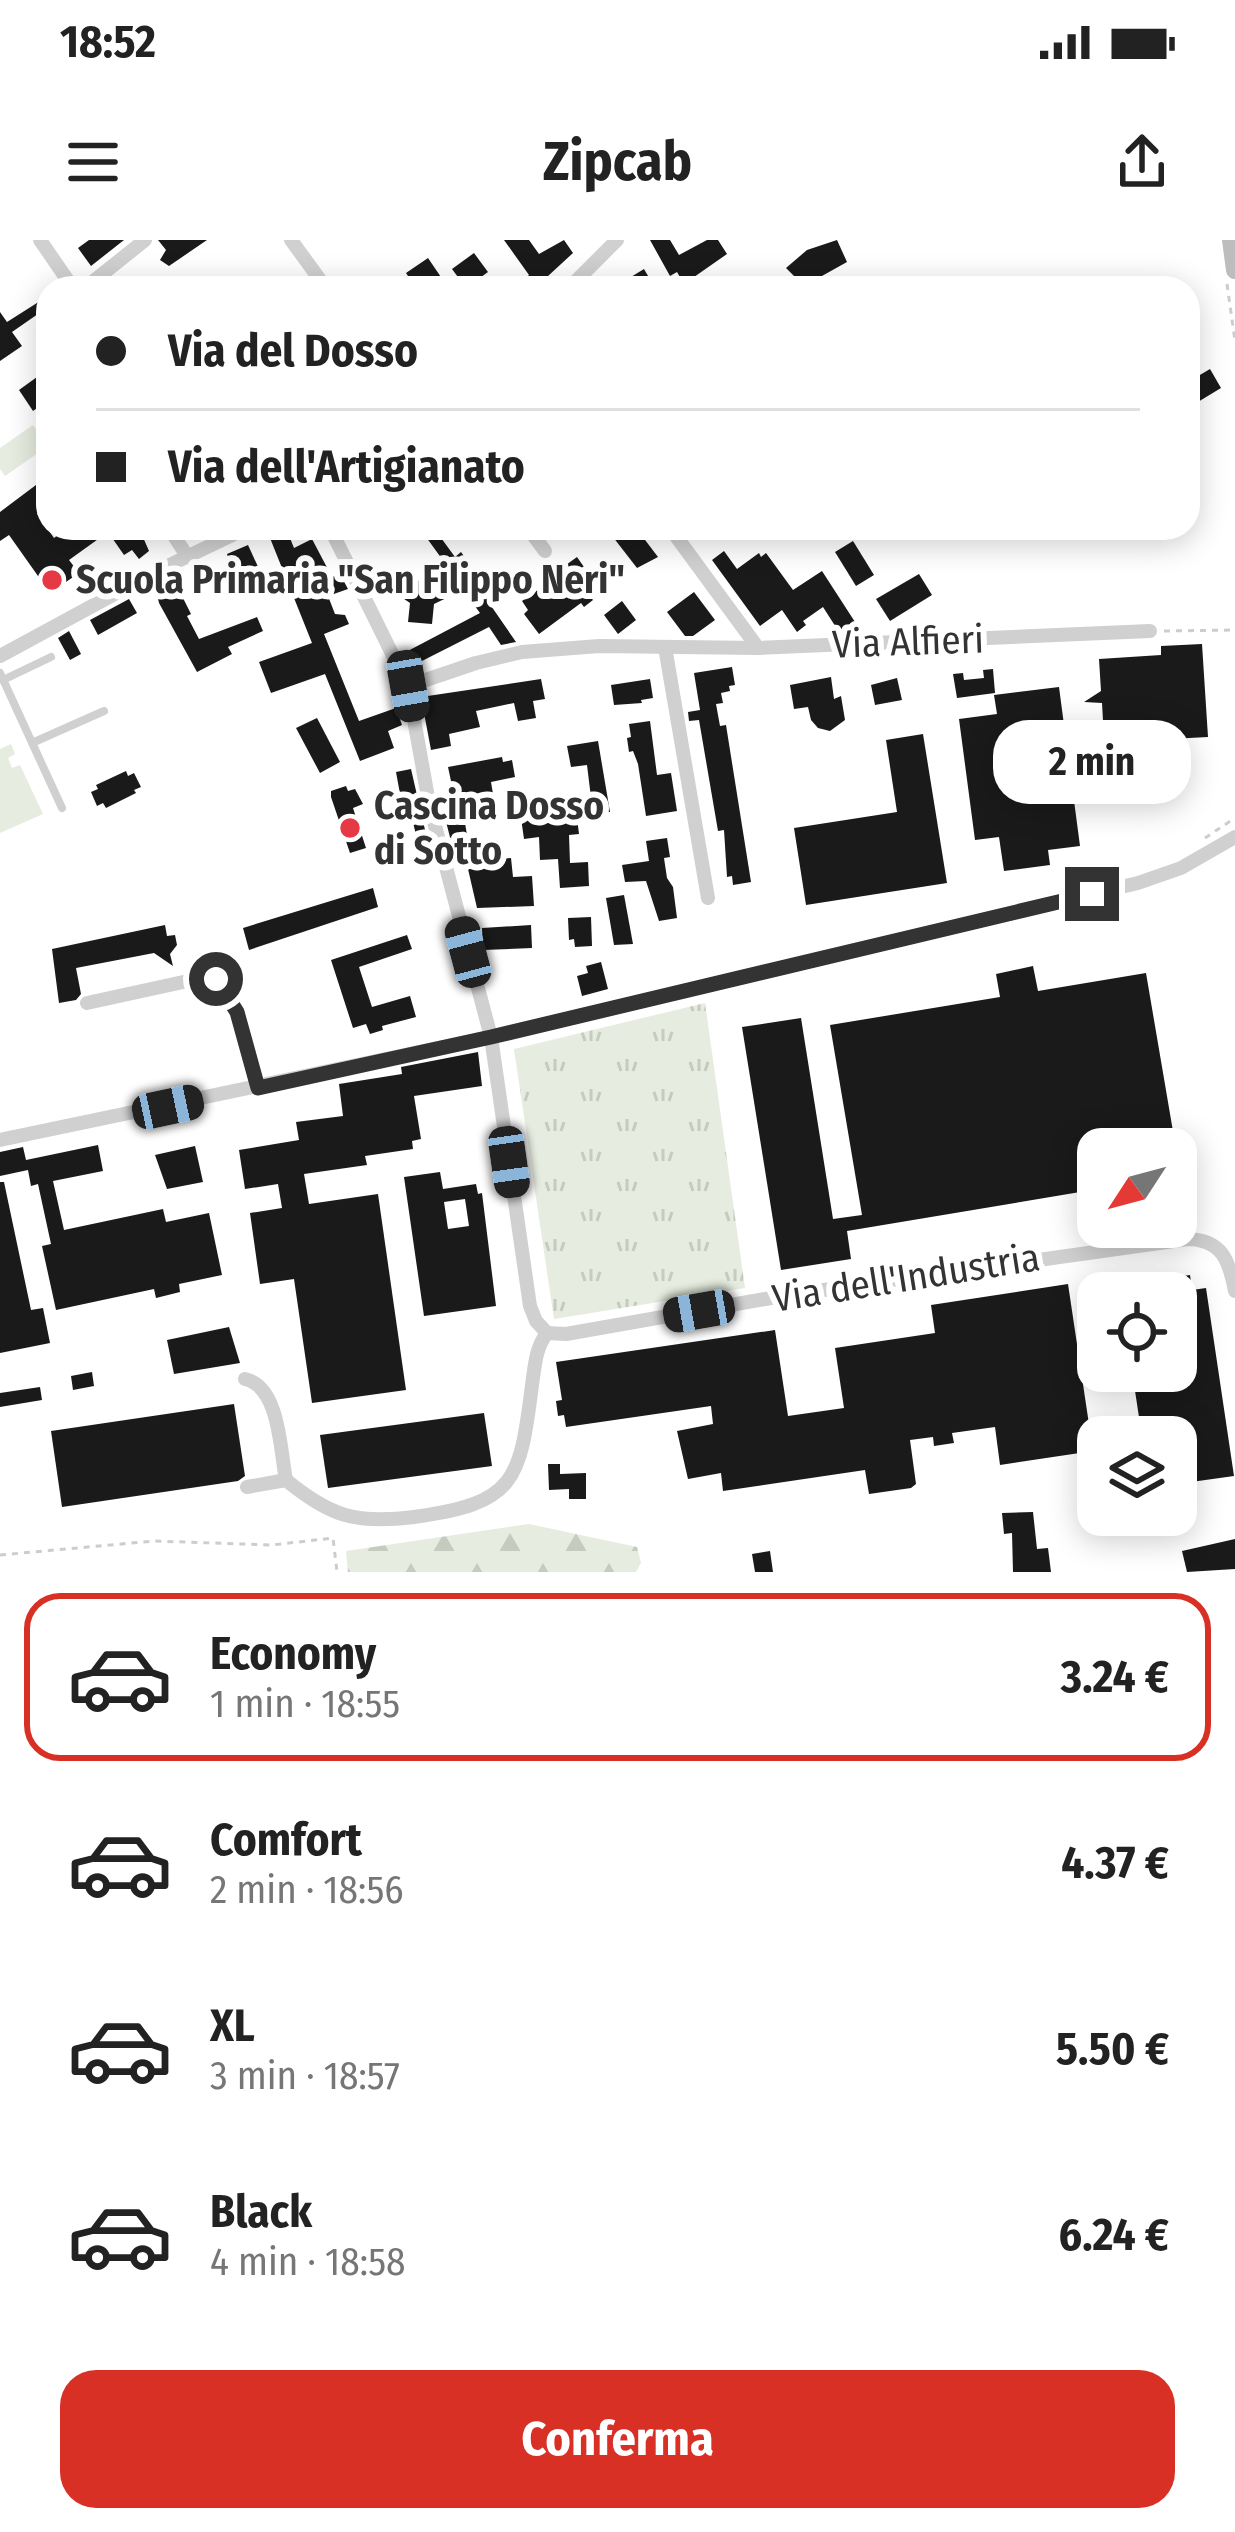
<!DOCTYPE html>
<html lang="it">
<meta charset="utf-8">
<style>
:root{--surface:#fff;--page:#f6f6f6;--text:#222;--muted:#767676;--line:#e0e0e0;--accent:#d93025}
body{margin:0;font-family:"Fira Sans Condensed",sans-serif;background:var(--page);color:var(--text);height:100vh;display:flex;flex-direction:column;font-size:45px;white-space:nowrap}
*{box-sizing:border-box;margin:0}
p{font-size:39px;color:var(--muted)}
.icon{flex:none;width:66px;height:66px;fill:none;stroke:currentColor;stroke-width:2;stroke-linecap:round;stroke-linejoin:round}
.map{position:relative;height:1332px;overflow:hidden}
.side{display:flex;flex-direction:column;background:var(--surface);flex:1}
.side>*{flex:none}
.hud{position:absolute;left:36px;top:36px;width:1164px;height:264px;border-radius:36px;box-shadow:0 6px 30px #0003;display:grid;align-content:center;height:264px;padding:0 60px;background:var(--surface)}
.needle{width:78px;rotate:234deg}
.buttons{position:absolute;left:1077px;top:888px;display:grid;gap:24px}
.buttons a{display:grid;place-items:center;width:120px;height:120px;border-radius:24px;background:var(--surface);box-shadow:0 6px 30px #0003;font-size:60px}
.end{position:absolute;width:54px;height:54px;margin:-27px;border:15px solid #333;background:#fff;box-shadow:0 0 0 6px #fff}
.from{border-radius:50%}
.bubble{position:absolute;height:84px;border-radius:36px;background:var(--surface);box-shadow:0 6px 30px #0003;font-size:39px;font-weight:700;line-height:84px;text-align:center}
.car{position:absolute;width:36px;height:72px;margin:-36px -18px;border-radius:15px;box-shadow:0 0 9px 3px #0007;background:linear-gradient(#222 24%,#8ab4d8 0 40%,#222 0 76%,#8ab4d8 0 86%,#222 0)}
.hud b{display:flex;align-items:center;gap:42px;height:114px;font-size:45px}
.hud b+b{border-top:3px solid var(--line)}
.hud i{width:30px;height:30px;background:var(--text)}
ul{padding:21px 0 0;list-style:none}
li{display:flex;align-items:center;gap:36px;height:168px;margin:0 24px 18px;padding:0 36px;border:6px solid transparent;border-radius:36px}
li div{flex:1}
li b{display:block;font-size:45px}
li em{font-style:normal;font-weight:700}
li.selected{border-color:var(--accent)}
li>.icon{width:108px;height:108px;stroke-width:1.5}
.button{display:flex;gap:24px;margin-top:auto;padding:24px 60px}
.button a{flex:1;height:138px;border-radius:36px;background:var(--accent);color:#fff;font-size:48px;font-weight:700;line-height:138px;text-align:center}
.status{display:flex;justify-content:space-between;align-items:center;height:84px;padding:0 60px;background:var(--surface);direction:ltr}
.status svg{height:33px;fill:currentColor}
header{display:flex;justify-content:space-between;align-items:center;height:156px;padding:0 60px;background:var(--surface);font-size:54px;font-weight:700}
.map>svg:first-child{display:block}
</style>
<div class="status"><b>18:52</b><svg viewBox="0 0 49 12"><path d="M0 12V9h3v3zM5 12V6h3v6zM10 12V3h3v9zM15 12V0h3v12zM26 1h20v11H26zM47 4h2v5h-2z"/></svg></div>
<header><svg class="icon" aria-label="menu" viewBox="0 0 24 24"><path d="M4 6h16M4 12h16M4 18h16"/></svg>Zipcab<svg class="icon" aria-label="share" viewBox="0 0 24 24"><path d="M12 15V3M7 8l5-5 5 5M5 13v7h14v-7"/></svg></header>
<div class="map">
<svg width="1235" height="1332" viewBox="0 0 1235 1332">
<defs>
<pattern id="forest-firs" width="22" height="20" patternUnits="userSpaceOnUse" patternTransform="scale(3)"><rect width="22" height="20" fill="#e6ecdf"/><path d="M5 1l3.5 6h-7zM16 11l3.5 6h-7z" fill="#c6cbc0"/></pattern>
<pattern id="park-tufts" width="24" height="20" patternUnits="userSpaceOnUse" patternTransform="scale(3)"><rect width="24" height="20" fill="#e6ecdf"/><path d="M3 7l-1-3M5 7V3M7 7l1-3M15 17l-1-3M17 17v-4M19 17l1-3" fill="none" stroke="#c6cbc0"/></pattern>
</defs>
<rect width="100%" height="100%" fill="#fff"/>
<!-- grass -->
<g fill="#e6ecdf">
<path d="M 33,185 L 48,206 L 5,236 L 0,229 L 0,208 Z"/>
<path d="M 11,504 L 15,514 L 8,518 L 12,528 L 20,525 L 43,574 L 0,593 L 0,509 Z"/>
</g>
<!-- forest -->
<path fill="url(#forest-firs)" d="M 529,1284 L 637,1307 L 641,1323 L 636,1332 L 348,1332 L 346,1311 Z"/>
<!-- park -->
<path fill="url(#park-tufts)" d="M 705,763 L 745,1048 L 554,1079 L 514,809 Z"/>
<!-- building -->
<g fill="#1a1a1a" fill-rule="evenodd">
<path d="M 89,0 L 124,0 L 91,26 L 78,8 Z"/>
<path d="M 158,0 L 207,0 L 169,26 L 160,20 L 166,10 Z"/>
<path d="M 504,0 L 529,0 L 539,14 L 564,0 L 573,13 L 535,48 L 515,48 L 529,35 Z"/>
<path d="M 650,0 L 670,0 L 679,15 L 707,0 L 718,0 L 727,14 L 684,44 L 677,32 L 670,36 Z"/>
<path d="M 837,0 L 847,22 L 804,46 L 786,28 L 807,10 Z"/>
<path d="M 474,13 L 488,32 L 466,48 L 452,29 Z"/>
<path d="M 428,18 L 445,43 L 437,48 L 427,48 L 424,43 L 414,45 L 406,33 Z"/>
<path d="M 644,29 L 655,48 L 631,48 L 626,40 Z"/>
<path d="M 48,56 L 48,67 L 12,92 L 22,106 L 0,121 L 0,72 L 7,82 Z"/>
<path d="M 1210,129 L 1221,148 L 1188,168 L 1188,142 Z"/>
<path d="M 37,137 L 48,153 L 48,160 L 33,171 L 19,150 Z"/>
<path d="M 48,236 L 48,265 L 37,274 L 54,298 L 68,288 L 139,288 L 149,311 L 139,319 L 132,310 L 124,315 L 108,292 L 69,320 L 79,333 L 50,353 L 9,295 L 0,301 L 0,272 Z"/>
<path d="M 266,288 L 286,288 L 294,308 L 312,299 L 332,337 L 340,334 L 348,349 L 328,356 L 335,374 L 345,375 L 349,384 L 324,394 L 359,481 L 396,468 L 402,485 L 388,491 L 394,508 L 360,521 L 325,434 L 271,453 L 259,422 L 312,403 Z"/>
<path d="M 606,288 L 636,288 L 658,317 L 637,328 Z"/>
<path d="M 436,291 L 455,317 L 461,312 L 471,326 L 465,331 L 478,349 L 491,340 L 499,351 L 487,360 L 516,402 L 501,405 L 489,387 L 418,423 L 421,430 L 414,432 L 404,413 L 480,373 L 463,350 L 434,364 L 432,384 L 408,382 L 410,363 L 394,352 L 408,333 L 423,344 L 450,330 L 426,297 Z"/>
<path d="M 853,301 L 874,335 L 856,346 L 835,312 Z"/>
<path d="M 248,305 L 265,342 L 239,353 L 227,314 Z"/>
<path d="M 724,311 L 737,329 L 759,313 L 761,317 L 766,313 L 793,350 L 822,331 L 855,382 L 839,392 L 823,367 L 803,381 L 806,385 L 797,392 L 782,370 L 760,386 L 712,320 Z"/>
<path d="M 577,317 L 584,327 L 581,335 L 585,340 L 580,343 L 593,360 L 584,367 L 581,363 L 539,394 L 524,374 L 528,370 L 522,361 L 542,347 L 550,358 L 554,355 L 556,359 L 572,347 L 559,330 Z"/>
<path d="M 919,334 L 932,355 L 890,381 L 876,359 Z"/>
<path d="M 171,346 L 176,356 L 181,354 L 191,374 L 187,376 L 199,399 L 257,377 L 263,391 L 228,407 L 232,414 L 197,432 L 159,363 L 157,354 Z"/>
<path d="M 694,352 L 715,380 L 693,396 L 685,396 L 667,372 Z"/>
<path d="M 129,359 L 137,373 L 98,395 L 90,380 Z"/>
<path d="M 622,361 L 636,380 L 618,394 L 604,375 Z"/>
<path d="M 69,391 L 81,414 L 70,420 L 58,398 Z"/>
<path d="M 1202,404 L 1208,497 L 1170,499 L 1173,548 L 1107,552 L 1102,463 L 1084,462 L 1101,451 L 1099,419 L 1161,415 L 1161,406 Z"/>
<path d="M 732,427 L 735,445 L 729,446 L 730,451 L 721,453 L 723,463 L 716,464 L 720,486 L 726,485 L 751,642 L 733,645 L 732,636 L 727,637 L 724,590 L 718,591 L 699,480 L 689,481 L 688,472 L 700,470 L 694,433 Z"/>
<path d="M 993,429 L 995,453 L 957,458 L 953,434 L 963,433 L 964,440 L 984,438 L 983,430 Z"/>
<path d="M 831,437 L 834,459 L 841,456 L 845,480 L 830,491 L 818,488 L 811,480 L 808,467 L 794,469 L 790,445 Z"/>
<path d="M 897,438 L 902,460 L 875,465 L 871,445 Z"/>
<path d="M 541,439 L 545,459 L 533,461 L 536,478 L 518,481 L 514,463 L 476,471 L 480,487 L 449,494 L 451,506 L 431,510 L 421,457 Z"/>
<path d="M 650,439 L 653,458 L 641,460 L 642,463 L 614,465 L 611,445 Z"/>
<path d="M 1059,447 L 1080,606 L 1048,610 L 1050,625 L 1004,631 L 999,597 L 975,600 L 959,479 L 997,474 L 994,455 Z"/>
<path d="M 317,478 L 340,522 L 320,533 L 296,488 Z"/>
<path d="M 650,481 L 657,535 L 671,533 L 677,571 L 646,576 L 638,524 L 633,511 L 629,512 L 627,498 L 631,497 L 629,484 Z"/>
<path d="M 923,494 L 947,643 L 806,665 L 794,588 L 897,572 L 886,500 Z"/>
<path d="M 598,501 L 610,572 L 593,574 L 587,525 L 571,527 L 567,506 Z"/>
<path d="M 502,517 L 503,522 L 512,520 L 515,537 L 491,542 L 496,572 L 464,577 L 469,607 L 453,609 L 441,562 L 455,560 L 448,527 Z"/>
<path d="M 411,529 L 428,603 L 419,606 L 412,579 L 405,581 L 396,532 Z"/>
<path d="M 126,531 L 128,536 L 134,533 L 141,547 L 134,550 L 136,553 L 106,568 L 103,563 L 97,566 L 91,552 L 98,549 L 96,545 Z"/>
<path d="M 346,546 L 348,551 L 355,549 L 363,564 L 353,568 L 366,608 L 350,613 L 331,557 L 331,551 Z"/>
<path d="M 545,558 L 546,568 L 569,569 L 570,579 L 577,578 L 579,594 L 569,595 L 570,623 L 588,622 L 589,646 L 560,648 L 558,619 L 540,620 L 539,597 L 524,599 L 520,571 L 529,569 L 528,560 Z"/>
<path d="M 667,598 L 670,617 L 664,618 L 667,638 L 673,647 L 677,678 L 659,681 L 646,641 L 625,642 L 622,625 L 649,621 L 646,601 Z"/>
<path d="M 511,618 L 513,637 L 532,636 L 534,666 L 477,668 L 468,629 L 484,628 L 483,621 Z"/>
<path d="M 373,648 L 378,667 L 249,710 L 243,688 Z"/>
<path d="M 624,655 L 633,704 L 614,705 L 606,658 Z"/>
<path d="M 591,677 L 592,706 L 575,707 L 574,699 L 569,700 L 568,678 Z"/>
<path d="M 165,685 L 167,696 L 175,695 L 177,705 L 170,714 L 173,726 L 154,713 L 76,728 L 81,754 L 76,760 L 59,763 L 52,709 Z"/>
<path d="M 531,685 L 532,708 L 483,710 L 482,688 Z"/>
<path d="M 407,695 L 412,709 L 359,727 L 372,767 L 410,756 L 416,777 L 382,786 L 383,790 L 370,794 L 366,784 L 353,788 L 331,720 Z"/>
<path d="M 601,722 L 608,749 L 582,756 L 577,736 L 588,733 L 586,726 Z"/>
<path d="M 1033,726 L 1038,751 L 1146,733 L 1176,909 L 1098,909 L 1098,949 L 847,991 L 851,1019 L 781,1030 L 742,787 L 801,778 L 833,979 L 862,975 L 830,785 L 1000,757 L 996,734 Z"/>
<path d="M 478,812 L 482,846 L 414,856 L 421,899 L 412,901 L 413,909 L 365,916 L 367,925 L 304,934 L 309,964 L 378,954 L 406,1150 L 312,1163 L 294,1039 L 260,1044 L 250,973 L 282,968 L 278,944 L 245,949 L 239,910 L 299,900 L 296,882 L 343,876 L 339,844 L 402,834 L 401,827 Z"/>
<path d="M 98,905 L 103,931 L 53,941 L 64,990 L 163,969 L 166,982 L 209,973 L 222,1035 L 179,1044 L 180,1052 L 156,1058 L 154,1049 L 56,1070 L 42,1006 L 51,1004 L 38,944 L 31,946 L 28,930 L 0,936 L 0,912 L 23,907 L 26,920 Z"/>
<path d="M 195,906 L 203,942 L 167,949 L 155,915 Z"/>
<path d="M 440,932 L 443,949 L 476,944 L 478,954 L 482,953 L 496,1066 L 424,1076 L 404,937 ZM 465,959 L 469,986 L 448,989 L 444,962 Z"/>
<path d="M 0,942 L 4,942 L 31,1070 L 43,1068 L 50,1103 L 0,1113 Z"/>
<path d="M 1190,1035 L 1192,1050 L 1206,1048 L 1234,1236 L 1191,1242 L 1190,1237 L 1176,1240 L 1176,1197 L 1142,1197 L 1132,1131 L 1176,1131 L 1176,1053 L 1107,1053 L 1107,1047 Z"/>
<path d="M 1068,1044 L 1093,1211 L 1000,1225 L 995,1187 L 952,1193 L 954,1203 L 934,1206 L 933,1197 L 910,1200 L 916,1244 L 911,1248 L 869,1254 L 865,1230 L 723,1251 L 721,1233 L 688,1239 L 677,1191 L 713,1184 L 711,1166 L 566,1187 L 564,1175 L 558,1176 L 556,1161 L 562,1160 L 556,1122 L 775,1090 L 788,1176 L 844,1168 L 835,1108 L 935,1093 L 931,1065 Z"/>
<path d="M 229,1087 L 240,1123 L 174,1134 L 167,1100 Z"/>
<path d="M 92,1132 L 94,1146 L 73,1150 L 71,1136 Z"/>
<path d="M 40,1147 L 42,1160 L 0,1167 L 0,1153 Z"/>
<path d="M 234,1164 L 245,1236 L 238,1241 L 62,1267 L 51,1191 Z"/>
<path d="M 484,1173 L 492,1226 L 328,1248 L 320,1195 Z"/>
<path d="M 548,1224 L 560,1224 L 560,1234 L 586,1233 L 586,1259 L 569,1259 L 569,1249 L 549,1250 Z"/>
<path d="M 1033,1272 L 1037,1309 L 1048,1308 L 1051,1332 L 1013,1332 L 1012,1293 L 1004,1294 L 1002,1273 Z"/>
<path d="M 1235,1299 L 1235,1329 L 1187,1332 L 1182,1311 Z"/>
<path d="M 770,1311 L 773,1332 L 755,1332 L 752,1314 Z"/>
</g>
<g fill="none" stroke-linecap="round" stroke-linejoin="round">
<!-- path -->
<g stroke="#cdcdcd" stroke-width="3" stroke-dasharray="6 6" stroke-linecap="butt">
<path d="M 1227,44 L 1235,101"/>
<path d="M 1164,391 L 1235,390"/>
<path d="M 1205,598 L 1235,578"/>
<path d="M 0,1315 L 154,1301 L 272,1305 L 333,1298 L 337,1332"/>
</g>
<!-- service -->
<g stroke="#d0d0d0" stroke-width="8">
<path d="M 0,433 L 62,568"/>
<path d="M 3,440 L 51,417"/>
<path d="M 32,503 L 104,471"/>
</g>
<!-- minor -->
<g stroke="#d0d0d0" stroke-width="14">
<path d="M 40,0 L 73,48"/>
<path d="M 291,0 L 326,48"/>
<path d="M 85,48 L 145,0"/>
<path d="M 569,48 L 617,0"/>
<path d="M 169,288 L 187,316"/>
<path d="M 330,288 L 408,446 L 429,563 L 491,797 L 530,1066 L 536,1081 L 547,1093"/>
<path d="M 528,288 L 545,311"/>
<path d="M 670,288 L 758,408"/>
<path d="M 665,407 L 708,658"/>
<path d="M 0,416 L 155,332 L 247,288"/>
<path d="M 408,446 L 476,423 L 522,412 L 599,406 L 758,408 L 1150,391"/>
<path d="M 87,763 L 197,739 L 216,739 L 237,772 L 258,848"/>
<path d="M 0,900 L 491,797 L 1138,643 L 1181,628 L 1235,597"/>
<path d="M 547,1093 L 566,1094 L 788,1055 L 1188,999 C 1222,1000 1229,1020 1235,1051"/>
<path d="M 245,1139 C 280,1147 280,1210 286,1240"/>
<path d="M 247,1247 L 286,1240 C 331,1277 356,1284 414,1277 C 515,1263 520,1242 532,1145 C 535,1126 535,1109 547,1093"/>
</g>
<!-- secondary -->
<path stroke="#bdbdbd" stroke-width="18" d="M 1231,0 L 1235,30"/>
</g>
<g fill="none" stroke-linecap="round" stroke-linejoin="round">
<!-- route -->
<path stroke="#333" stroke-width="15" d="M 216,739 L 237,772 L 258,848 L 491,797 L 1092,654"/>
</g>
<!-- markers -->
<g fill="#e63946" stroke="#fff" stroke-width="4.5">
<circle cx="52" cy="340" r="12"/>
<circle cx="350" cy="588" r="12"/>
</g>
<g text-anchor="middle" dominant-baseline="central" stroke-width="12" stroke-linejoin="round" paint-order="stroke">
<!-- poi labels -->
<g font-size="39" font-weight="bold" fill="#333" stroke="#fff" text-anchor="start">
<text x="76" y="340">Scuola Primaria "San Filippo Neri"</text>
<text x="374" y="566">Cascina Dosso<tspan x="374" dy="45">di Sotto</tspan></text>
</g>
<!-- street labels -->
<g font-size="39" fill="#333" stroke="#fff">
<text transform="translate(908 402) rotate(-2)">Via Alfieri</text>
<text transform="translate(906 1038) rotate(-9)">Via dell'Industria</text>
</g>
</g>
</svg>
<div class="buttons">
<a><svg class="needle" viewBox="-14 -14 28 28"><path d="M0-13l5 13h-10z" fill="#e53935"/><path d="M0 13l5-13h-10z" fill="#767676"/></svg></a>
<a><svg class="icon" aria-label="locate" viewBox="0 0 24 24"><circle cx="12" cy="12" r="6"/><path d="M12 2v4M12 18v4M2 12h4M18 12h4"/></svg></a>
<a><svg class="icon" aria-label="layers" viewBox="0 0 24 24"><path d="M12 4l9 5-9 5-9-5zM3 14l9 5 9-5"/></svg></a>
</div>
<i class="end from" style="left:216px;top:739px"></i>
<i class="end" style="left:1092px;top:654px"></i>
<div class="bubble" style="left:993px;top:480px;width:198px">2 min</div>
<i class="car" style="left:408px;top:446px;rotate:170deg"></i>
<i class="car" style="left:468px;top:712px;rotate:345deg"></i>
<i class="car" style="left:168px;top:867px;rotate:78deg"></i>
<i class="car" style="left:509px;top:922px;rotate:172deg"></i>
<i class="car" style="left:699px;top:1071px;rotate:260deg"></i>
<div class="hud">
<b><i class="from"></i>Via del Dosso</b>
<b><i></i>Via dell'Artigianato</b>
</div>
</div>
<section class="side">
<ul>
<li class="selected"><svg class="icon" aria-label="car" viewBox="0 0 24 24"><path d="M5 17H2v-5l4-1 3-4h7l3 4 3 1v5h-3M9 17h6M6 11h13"/><circle cx="7" cy="17" r="2"/><circle cx="17" cy="17" r="2"/></svg><div><b>Economy</b><p>1 min · 18:55</p></div><em>3.24 €</em></li>
<li><svg class="icon" aria-label="car" viewBox="0 0 24 24"><path d="M5 17H2v-5l4-1 3-4h7l3 4 3 1v5h-3M9 17h6M6 11h13"/><circle cx="7" cy="17" r="2"/><circle cx="17" cy="17" r="2"/></svg><div><b>Comfort</b><p>2 min · 18:56</p></div><em>4.37 €</em></li>
<li><svg class="icon" aria-label="car" viewBox="0 0 24 24"><path d="M5 17H2v-5l4-1 3-4h7l3 4 3 1v5h-3M9 17h6M6 11h13"/><circle cx="7" cy="17" r="2"/><circle cx="17" cy="17" r="2"/></svg><div><b>XL</b><p>3 min · 18:57</p></div><em>5.50 €</em></li>
<li><svg class="icon" aria-label="car" viewBox="0 0 24 24"><path d="M5 17H2v-5l4-1 3-4h7l3 4 3 1v5h-3M9 17h6M6 11h13"/><circle cx="7" cy="17" r="2"/><circle cx="17" cy="17" r="2"/></svg><div><b>Black</b><p>4 min · 18:58</p></div><em>6.24 €</em></li>
</ul>
<div class="button"><a>Conferma</a></div>
</section>
